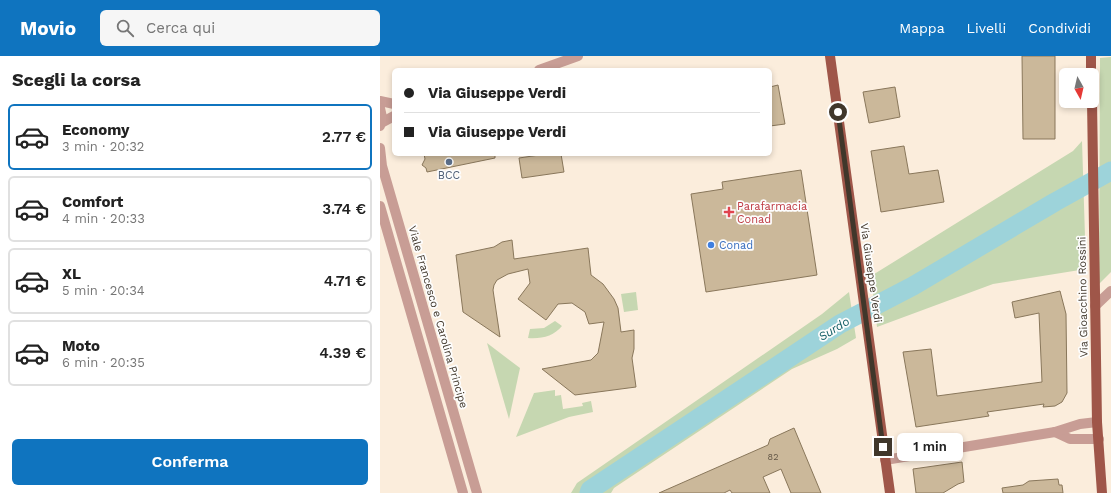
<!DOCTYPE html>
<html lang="it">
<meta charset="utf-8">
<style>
:root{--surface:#fff;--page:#f6f6f6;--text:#222;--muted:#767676;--line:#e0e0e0;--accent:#0f74bf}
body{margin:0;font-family:"Work Sans",sans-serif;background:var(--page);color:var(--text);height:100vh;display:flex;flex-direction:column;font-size:15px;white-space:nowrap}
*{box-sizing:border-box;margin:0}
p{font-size:13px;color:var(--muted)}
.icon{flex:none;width:22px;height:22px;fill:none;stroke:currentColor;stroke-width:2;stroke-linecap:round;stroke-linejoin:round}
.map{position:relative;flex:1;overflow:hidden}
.details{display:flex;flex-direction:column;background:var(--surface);width:380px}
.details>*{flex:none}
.hud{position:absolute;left:12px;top:12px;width:380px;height:88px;border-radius:6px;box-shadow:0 2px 6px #0003;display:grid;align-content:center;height:88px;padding:0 12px;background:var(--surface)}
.needle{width:26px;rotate:172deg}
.controls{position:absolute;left:679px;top:12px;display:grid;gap:8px}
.controls a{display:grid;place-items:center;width:40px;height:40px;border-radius:6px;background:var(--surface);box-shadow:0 2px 6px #0003;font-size:20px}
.end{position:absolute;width:18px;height:18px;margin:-9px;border:5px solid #40372b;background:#fff;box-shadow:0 0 0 2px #fff}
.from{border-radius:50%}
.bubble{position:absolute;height:28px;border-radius:6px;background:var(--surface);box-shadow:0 2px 6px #0003;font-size:13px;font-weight:600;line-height:28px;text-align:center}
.hud b{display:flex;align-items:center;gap:14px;height:38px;font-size:15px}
.hud b+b{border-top:1px solid var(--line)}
.hud i{width:10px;height:10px;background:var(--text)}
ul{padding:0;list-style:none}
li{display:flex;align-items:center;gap:12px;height:66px;margin:0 8px 6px;padding:0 4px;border:2px solid var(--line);border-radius:6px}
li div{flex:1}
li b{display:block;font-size:15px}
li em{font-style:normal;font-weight:600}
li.selected{border-color:var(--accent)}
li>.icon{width:36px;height:36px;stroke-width:1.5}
h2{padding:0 12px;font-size:18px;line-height:48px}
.button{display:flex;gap:8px;margin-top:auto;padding:8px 12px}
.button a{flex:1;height:46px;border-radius:6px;background:var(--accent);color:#fff;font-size:16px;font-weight:600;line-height:46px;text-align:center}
header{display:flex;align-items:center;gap:24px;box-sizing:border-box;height:56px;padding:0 20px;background:var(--accent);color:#fff}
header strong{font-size:19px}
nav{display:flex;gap:22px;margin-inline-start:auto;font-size:14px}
.search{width:280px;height:36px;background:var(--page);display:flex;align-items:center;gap:10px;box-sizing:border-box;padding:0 14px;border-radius:6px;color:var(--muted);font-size:15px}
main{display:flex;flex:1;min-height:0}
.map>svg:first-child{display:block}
</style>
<header>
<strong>Movio</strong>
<div class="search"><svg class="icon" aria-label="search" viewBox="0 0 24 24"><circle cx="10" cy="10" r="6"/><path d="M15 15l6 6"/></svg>Cerca qui</div>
<nav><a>Mappa</a><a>Livelli</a><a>Condividi</a></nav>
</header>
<main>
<section class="details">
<h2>Scegli la corsa</h2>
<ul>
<li class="selected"><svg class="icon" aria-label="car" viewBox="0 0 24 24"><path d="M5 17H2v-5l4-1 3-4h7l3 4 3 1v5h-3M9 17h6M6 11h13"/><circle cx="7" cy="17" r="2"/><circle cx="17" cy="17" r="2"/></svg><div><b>Economy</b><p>3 min · 20:32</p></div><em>2.77 €</em></li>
<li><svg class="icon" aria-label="car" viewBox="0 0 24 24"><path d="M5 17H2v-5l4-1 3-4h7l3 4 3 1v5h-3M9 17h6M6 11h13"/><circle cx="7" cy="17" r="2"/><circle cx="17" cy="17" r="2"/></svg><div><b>Comfort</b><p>4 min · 20:33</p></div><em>3.74 €</em></li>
<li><svg class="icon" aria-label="car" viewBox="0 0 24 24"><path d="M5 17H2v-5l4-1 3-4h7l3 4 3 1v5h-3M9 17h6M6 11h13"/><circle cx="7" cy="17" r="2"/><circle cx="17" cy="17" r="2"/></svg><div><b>XL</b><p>5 min · 20:34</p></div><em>4.71 €</em></li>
<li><svg class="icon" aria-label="car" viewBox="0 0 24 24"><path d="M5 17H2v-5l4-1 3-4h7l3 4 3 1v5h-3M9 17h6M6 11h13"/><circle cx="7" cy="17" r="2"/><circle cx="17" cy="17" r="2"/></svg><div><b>Moto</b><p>6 min · 20:35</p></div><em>4.39 €</em></li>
</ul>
<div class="button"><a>Conferma</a></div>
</section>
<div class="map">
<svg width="731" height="437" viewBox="0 0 731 437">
<rect width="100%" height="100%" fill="#fbeddc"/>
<!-- green -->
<g fill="#c6d7b1">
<path d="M 731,1 L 731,216 L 719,228 L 720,2 Z"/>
<path d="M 702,85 L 706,213 L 613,228 L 497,271 L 491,220 L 693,95 Z"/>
<path d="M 256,236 L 258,254 L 244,256 L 241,238 Z"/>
<path d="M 469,236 L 476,282 L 457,293 L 412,313 L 234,432 L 231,437 L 191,437 L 197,427 L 442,258 Z"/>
<path d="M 175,265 L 182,270 C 174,280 162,283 148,282 L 150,273 L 164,272 Z"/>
<path d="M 107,287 L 140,312 L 129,363 Z"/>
<path d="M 175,334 L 175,340 L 181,339 L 183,353 L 203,350 L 202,347 L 211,345 L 213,356 L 189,361 L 136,381 L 154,337 Z"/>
</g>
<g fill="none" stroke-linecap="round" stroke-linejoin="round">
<!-- river -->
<path stroke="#9dd3da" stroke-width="19" d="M 209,437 L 210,434 L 460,268 L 533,230 L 675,146 L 731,115"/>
</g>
<!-- building -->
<g fill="#cbb89a" stroke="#89775b">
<path d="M 642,0 L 675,0 L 675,83 L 643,83 Z"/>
<path d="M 398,29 L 405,68 L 390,70 L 390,31 Z"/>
<path d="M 515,31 L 520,61 L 489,67 L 483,36 Z"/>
<path d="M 524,90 L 529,118 L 558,114 L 564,146 L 501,156 L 491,95 Z"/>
<path d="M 44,98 L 115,98 L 115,102 L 47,116 L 46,112 L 42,109 L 45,103 Z"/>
<path d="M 166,98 L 181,98 L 184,116 L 142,122 L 139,102 Z"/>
<path d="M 421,114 L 437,219 L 326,236 L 311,138 L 343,133 L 342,126 Z"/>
<path d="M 132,184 L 134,203 L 208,192 L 211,219 L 223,228 L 234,243 L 238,252 L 241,276 L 254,274 L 254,293 L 252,302 L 256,331 L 195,339 L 162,313 L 211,304 L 218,297 L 224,266 L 209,268 L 205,256 L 192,247 L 178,248 L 166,264 L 138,243 L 150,227 L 148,213 L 128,218 L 117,224 L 114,229 L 113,234 L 120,281 L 83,256 L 76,199 L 114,191 L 122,186 Z"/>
<path d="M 680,235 L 686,258 L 687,337 L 682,346 L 675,350 L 663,351 L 664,348 L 607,356 L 609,360 L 536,371 L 523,296 L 551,293 L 557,340 L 662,326 L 659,257 L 635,262 L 632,246 Z"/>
<path d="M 414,372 L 441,437 L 411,437 L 401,413 L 383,421 L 390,437 L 352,437 L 350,434 L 344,437 L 279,437 L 388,389 L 390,383 Z"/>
<path d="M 582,406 L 584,426 L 578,428 L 563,437 L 536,437 L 533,413 Z"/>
<path d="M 678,423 L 679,429 L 682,429 L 683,437 L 623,437 L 622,432 L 643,429 L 649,425 Z"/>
</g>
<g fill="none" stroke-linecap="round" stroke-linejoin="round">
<!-- minor -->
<g stroke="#c89d95" stroke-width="10">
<path d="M 159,14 L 198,0"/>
<path d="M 0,45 L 14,48"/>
<path d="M 1,67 L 14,60"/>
<path d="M 715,250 L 731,235"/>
<path d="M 675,376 L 690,383 L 719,383"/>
<path d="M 505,404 L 675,376 L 700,368 L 717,366"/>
</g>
<!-- tertiary -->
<g stroke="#c89d95" stroke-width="10">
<path d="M 0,52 L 2,61 L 0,70"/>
<path d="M 0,92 L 2,110 L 97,437"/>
<path d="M 0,150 L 83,437"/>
</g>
<!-- primary -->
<g stroke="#9f5649" stroke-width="10">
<path d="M 450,0 L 510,437"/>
<path d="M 711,0 L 711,19"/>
<path d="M 712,45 L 717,366 L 722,437"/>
</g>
</g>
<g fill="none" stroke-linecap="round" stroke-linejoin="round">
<!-- route -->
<path stroke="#40372b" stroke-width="5" d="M 458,56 L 503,391"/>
</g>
<!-- markers -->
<circle fill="#5c6f8a" stroke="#fdfdfd" stroke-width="1.5" cx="69" cy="106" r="4"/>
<path fill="#e0444e" stroke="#fdfdfd" stroke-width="1.5" d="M347 150h4v4h4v4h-4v4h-4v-4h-4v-4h4z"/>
<circle fill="#3f7fe0" stroke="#fdfdfd" stroke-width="1.5" cx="331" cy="189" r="4"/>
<g text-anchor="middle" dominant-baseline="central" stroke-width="3.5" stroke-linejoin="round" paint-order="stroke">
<!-- number labels -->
<g font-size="9" fill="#635747">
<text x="393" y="401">82</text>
</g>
<!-- service labels -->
<g font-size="11" fill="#4e5e75" stroke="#fdfdfd">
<text x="69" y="119">BCC</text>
</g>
<!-- health labels -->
<g font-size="11" fill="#be3a42" stroke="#fdfdfd" text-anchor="start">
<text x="357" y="150">Parafarmacia<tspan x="357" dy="13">Conad</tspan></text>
</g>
<!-- shop labels -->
<g font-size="11" fill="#366cbe" stroke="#fdfdfd" text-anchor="start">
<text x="339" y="189">Conad</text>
</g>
<!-- street labels -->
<g font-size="11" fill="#40372b" stroke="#fdfdfd">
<text transform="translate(491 217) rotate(82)">Via Giuseppe Verdi</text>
<text transform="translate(703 241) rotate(-91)">Via Gioacchino Rossini</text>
<text transform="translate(58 261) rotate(74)">Viale Francesco e Carolina Principe</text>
</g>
<!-- water labels -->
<g font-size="12" font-style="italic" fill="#0e5b63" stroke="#fdfdfd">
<text transform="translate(454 273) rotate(-32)">Surdo</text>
</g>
</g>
</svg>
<div class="controls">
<a><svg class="needle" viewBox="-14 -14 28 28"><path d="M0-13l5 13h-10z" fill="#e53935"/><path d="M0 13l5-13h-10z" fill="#767676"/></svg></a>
</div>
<i class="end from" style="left:458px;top:56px"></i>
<i class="end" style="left:503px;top:391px"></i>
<div class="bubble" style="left:517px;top:377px;width:66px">1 min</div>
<div class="hud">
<b><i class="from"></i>Via Giuseppe Verdi</b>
<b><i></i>Via Giuseppe Verdi</b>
</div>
</div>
</main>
